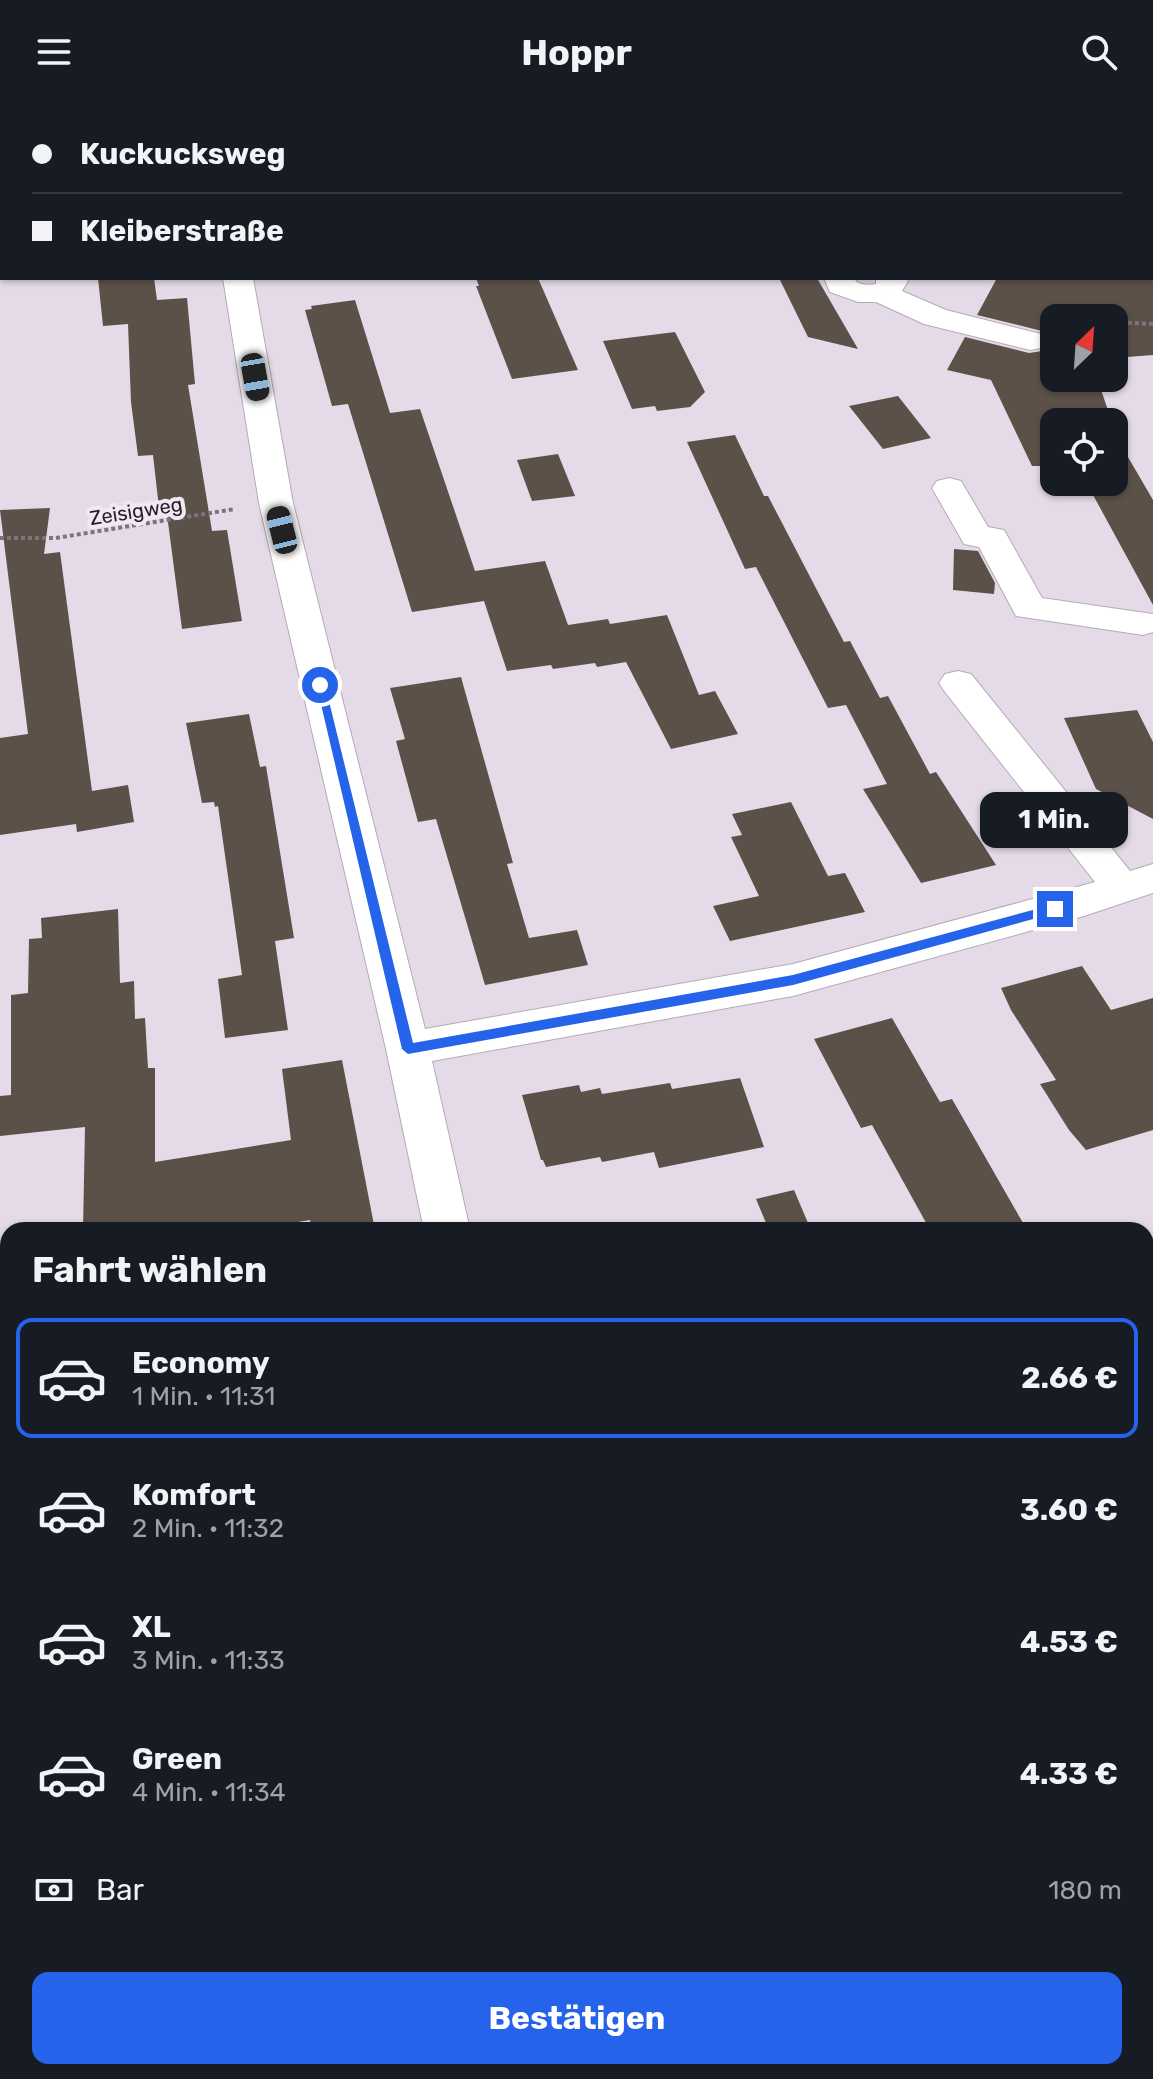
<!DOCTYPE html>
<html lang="de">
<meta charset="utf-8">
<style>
:root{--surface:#171b24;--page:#20242c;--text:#f1f3f6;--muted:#9ea1a6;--line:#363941;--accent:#2563eb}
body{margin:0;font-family:Rubik,sans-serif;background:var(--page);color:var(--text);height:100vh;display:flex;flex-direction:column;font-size:30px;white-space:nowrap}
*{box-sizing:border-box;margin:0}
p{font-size:26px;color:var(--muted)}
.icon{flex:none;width:44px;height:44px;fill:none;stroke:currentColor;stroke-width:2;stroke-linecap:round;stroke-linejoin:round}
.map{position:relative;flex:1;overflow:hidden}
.sheet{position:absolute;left:0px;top:1118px;width:1154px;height:858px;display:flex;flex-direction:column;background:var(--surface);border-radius:24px 24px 0 0;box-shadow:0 2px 6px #0004}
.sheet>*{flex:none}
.top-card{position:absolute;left:0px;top:0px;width:1154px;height:176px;box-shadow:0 2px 6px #0004;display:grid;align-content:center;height:176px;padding:0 32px;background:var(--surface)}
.needle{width:52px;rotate:25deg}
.tools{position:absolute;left:1040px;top:200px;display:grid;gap:16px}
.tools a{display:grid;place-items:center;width:88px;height:88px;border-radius:16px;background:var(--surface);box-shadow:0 2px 6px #0004;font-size:40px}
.end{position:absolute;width:36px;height:36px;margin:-18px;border:10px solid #2563eb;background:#fff;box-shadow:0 0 0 4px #fff}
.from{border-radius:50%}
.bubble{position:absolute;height:56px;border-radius:16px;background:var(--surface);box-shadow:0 2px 6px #0004;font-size:26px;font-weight:700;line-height:56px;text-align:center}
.car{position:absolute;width:24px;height:48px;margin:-24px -12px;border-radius:10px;box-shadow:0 0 6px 2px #0007;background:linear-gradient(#222 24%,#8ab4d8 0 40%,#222 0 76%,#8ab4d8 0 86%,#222 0)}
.top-card b{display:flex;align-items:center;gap:28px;height:76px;font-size:30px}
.top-card b+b{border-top:2px solid var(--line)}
.top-card i{width:20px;height:20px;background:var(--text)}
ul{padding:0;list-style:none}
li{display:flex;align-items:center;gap:24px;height:120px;margin:0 16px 12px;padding:0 16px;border:4px solid transparent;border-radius:16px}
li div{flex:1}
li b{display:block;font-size:30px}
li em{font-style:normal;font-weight:700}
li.on{border-color:var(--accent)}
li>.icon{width:72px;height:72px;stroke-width:1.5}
h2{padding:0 32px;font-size:36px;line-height:96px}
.pay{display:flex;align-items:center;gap:20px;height:88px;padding:0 32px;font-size:30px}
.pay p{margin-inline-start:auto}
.cta{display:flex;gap:16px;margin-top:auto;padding:16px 32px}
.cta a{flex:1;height:92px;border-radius:16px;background:var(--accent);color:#fff;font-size:32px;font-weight:700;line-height:92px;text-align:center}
header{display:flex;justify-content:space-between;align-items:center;height:104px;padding:0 32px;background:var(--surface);font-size:36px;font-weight:700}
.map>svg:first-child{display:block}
</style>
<header><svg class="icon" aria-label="menu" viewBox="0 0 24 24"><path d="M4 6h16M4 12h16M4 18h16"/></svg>Hoppr<svg class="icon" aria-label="search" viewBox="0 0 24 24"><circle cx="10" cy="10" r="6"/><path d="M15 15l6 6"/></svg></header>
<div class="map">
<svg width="1153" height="1975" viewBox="0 0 1153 1975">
<rect width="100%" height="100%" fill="#e5dae7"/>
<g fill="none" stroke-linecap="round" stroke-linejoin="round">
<!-- stream -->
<path fill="#8fa5be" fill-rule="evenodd" d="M 1152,75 L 1153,76 L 1153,82 L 1152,81 Z"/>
</g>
<!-- building -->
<g fill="#5b5148">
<path d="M 98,174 L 154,174 L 157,196 L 187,194 L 195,280 L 188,281 L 212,427 L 227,426 L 242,517 L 182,525 L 166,403 L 159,404 L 153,351 L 138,352 L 131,298 L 128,220 L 103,222 Z"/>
<path d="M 476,174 L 538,174 L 578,266 L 512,275 L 476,182 L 479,182 Z"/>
<path d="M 779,174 L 817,174 L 858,245 L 808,233 Z"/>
<path d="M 997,174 L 1153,174 L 1153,251 L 1114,254 L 1114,214 L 1054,214 L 1054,274 L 1097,274 L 1112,318 L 1054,318 L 1054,362 L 1032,362 L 991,276 L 947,266 L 965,233 L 1029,249 L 1042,247 L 1048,239 L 1042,227 L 977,211 Z"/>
<path d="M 355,196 L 390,309 L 420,305 L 475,467 L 545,457 L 568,521 L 608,515 L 610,520 L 667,511 L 699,591 L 715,587 L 738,630 L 671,645 L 626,558 L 597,563 L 595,559 L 553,565 L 551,561 L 507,567 L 484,497 L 412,508 L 348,300 L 332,302 L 305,206 L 312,205 L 311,202 Z"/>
<path d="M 675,228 L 705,288 L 690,303 L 657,307 L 655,302 L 632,305 L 603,237 Z"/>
<path d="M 898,292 L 931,334 L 883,345 L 849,302 Z"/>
<path d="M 1114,329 L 1153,396 L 1153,501 L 1086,378 L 1114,378 Z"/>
<path d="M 735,331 L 764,392 L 768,392 L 844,538 L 850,537 L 880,594 L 888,592 L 930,670 L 936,668 L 996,761 L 921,779 L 863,685 L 887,680 L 846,601 L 828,604 L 756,463 L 745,465 L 687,338 Z"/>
<path d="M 558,350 L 575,392 L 532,397 L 517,356 Z"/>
<path d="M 50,404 L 44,450 L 60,448 L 92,687 L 128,681 L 134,718 L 77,728 L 76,720 L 0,731 L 0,634 L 28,630 L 0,406 Z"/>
<path d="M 954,445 L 978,447 L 995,479 L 994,490 L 953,486 Z"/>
<path d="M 461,573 L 513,759 L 507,760 L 529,834 L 577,826 L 588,861 L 485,881 L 436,715 L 418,718 L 396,637 L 405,635 L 390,584 Z"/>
<path d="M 1137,606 L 1153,638 L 1153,715 L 1096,685 L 1064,614 Z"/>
<path d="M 249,610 L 260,663 L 266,662 L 294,834 L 275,837 L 288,926 L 225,934 L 218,875 L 242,871 L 218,702 L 215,703 L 214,698 L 202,699 L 186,619 Z"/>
<path d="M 791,698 L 828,772 L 845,769 L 865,808 L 730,837 L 713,802 L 759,792 L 731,733 L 742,731 L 732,710 Z"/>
<path d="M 118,805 L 120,879 L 134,877 L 135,915 L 145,914 L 148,964 L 155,964 L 155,1058 L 291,1036 L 282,965 L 342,956 L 375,1126 L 312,1126 L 310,1116 L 250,1126 L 83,1126 L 85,1023 L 0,1032 L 0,992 L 11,991 L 11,891 L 28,889 L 29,835 L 42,834 L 41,814 Z"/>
<path d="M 1082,862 L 1111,906 L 1153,894 L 1153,1026 L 1086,1046 L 1069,1026 L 1040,980 L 1056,976 L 1011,906 L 1001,884 Z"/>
<path d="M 892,914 L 940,998 L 952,995 L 1027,1126 L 930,1126 L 872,1021 L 861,1024 L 814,935 Z"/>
<path d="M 740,974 L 764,1043 L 659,1064 L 654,1048 L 602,1058 L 600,1053 L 546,1063 L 543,1056 L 541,1056 L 522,991 L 579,981 L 581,988 L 600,984 L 602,990 L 670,979 L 672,985 Z"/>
<path d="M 794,1086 L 811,1126 L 769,1126 L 756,1095 Z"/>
</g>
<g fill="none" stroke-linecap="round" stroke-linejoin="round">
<defs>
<g id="minor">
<rect x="230" y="0" width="28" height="2"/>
<path d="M 697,0 L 725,0 L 727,2 L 699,2 Z"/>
<path d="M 223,174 L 253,174 L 293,399 L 425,925 L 793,860 L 1095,778 L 945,588 L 939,579 L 945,570 L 958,567 L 971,570 L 1130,767 L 1153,760 L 1153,789 L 1084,812 L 793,892 L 432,957 L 470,1126 L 424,1126 L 386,945 L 259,399 Z"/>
<path d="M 824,174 L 854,174 C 857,182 869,181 876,180 L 876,174 L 906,174 L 908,177 L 902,187 L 946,206 L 1041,230 L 1046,237 L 1041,244 L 1030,246 L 924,220 L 876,198 L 858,198 L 830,188 Z"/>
<path d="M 949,374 L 961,377 L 988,423 L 1004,426 L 1042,494 L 1153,510 L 1153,528 L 1143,531 L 1016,512 L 979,443 L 964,440 L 932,384 L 937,377 Z"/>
<path d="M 0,1439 L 8,1441 L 8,1489 L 0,1487 Z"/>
<path d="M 8,1496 L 8,1629 L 0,1632 L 0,1499 Z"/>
</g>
<g id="major">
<path d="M 1153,1735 L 1153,1795 L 1146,1798 L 1146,1738 Z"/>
<path d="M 813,1968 L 881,1968 L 878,1975 L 810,1975 Z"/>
</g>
</defs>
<!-- minor casing -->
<use href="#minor" stroke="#b5aab6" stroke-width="2"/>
<!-- major casing -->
<use href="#major" stroke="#ae8259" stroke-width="2"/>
<!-- path -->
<g stroke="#7b747c" stroke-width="4" stroke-dasharray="4 3" stroke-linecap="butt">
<path d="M 1055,211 L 1079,214"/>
<path d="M 1114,218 L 1153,220"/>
<path d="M 0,434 L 56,434 L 235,405"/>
</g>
<!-- minor -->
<use href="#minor" fill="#fff" fill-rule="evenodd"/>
<!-- major -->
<use href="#major" fill="#fbd4ad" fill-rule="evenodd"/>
</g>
<!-- route -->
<path fill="#2563eb" d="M 316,579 L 325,581 L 413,939 L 793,871 L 1055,800 L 1061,805 L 1055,809 L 793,881 L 408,950 L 402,945 Z"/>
<g text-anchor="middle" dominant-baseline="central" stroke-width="8" stroke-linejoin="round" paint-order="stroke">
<!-- far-street labels -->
<g font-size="20" fill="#231f24" stroke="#f2e8f4">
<text transform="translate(136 407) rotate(-9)">Zeisigweg</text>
</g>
</g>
</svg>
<div class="tools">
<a><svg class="needle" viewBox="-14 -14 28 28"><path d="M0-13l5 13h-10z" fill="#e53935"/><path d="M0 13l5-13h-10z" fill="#9ea1a6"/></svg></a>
<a><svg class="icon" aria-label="locate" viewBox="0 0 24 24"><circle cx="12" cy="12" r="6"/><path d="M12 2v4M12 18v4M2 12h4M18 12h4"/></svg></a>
</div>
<i class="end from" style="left:320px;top:581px"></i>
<i class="end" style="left:1055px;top:805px"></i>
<div class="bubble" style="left:980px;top:688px;width:148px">1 Min.</div>
<i class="car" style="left:255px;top:273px;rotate:170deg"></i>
<i class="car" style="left:282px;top:426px;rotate:346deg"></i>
<div class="top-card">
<b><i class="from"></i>Kuckucksweg</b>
<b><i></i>Kleiberstraße</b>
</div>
<section class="sheet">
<h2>Fahrt wählen</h2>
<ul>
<li class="on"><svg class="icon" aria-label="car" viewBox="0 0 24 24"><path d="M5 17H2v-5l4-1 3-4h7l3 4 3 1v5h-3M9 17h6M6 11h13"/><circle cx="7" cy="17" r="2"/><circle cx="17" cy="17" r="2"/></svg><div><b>Economy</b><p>1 Min. · 11:31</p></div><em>2.66 €</em></li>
<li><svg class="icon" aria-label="car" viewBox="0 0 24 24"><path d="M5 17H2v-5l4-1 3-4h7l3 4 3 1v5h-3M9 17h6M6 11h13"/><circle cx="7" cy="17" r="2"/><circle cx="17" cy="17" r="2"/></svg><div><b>Komfort</b><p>2 Min. · 11:32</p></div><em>3.60 €</em></li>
<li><svg class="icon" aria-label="car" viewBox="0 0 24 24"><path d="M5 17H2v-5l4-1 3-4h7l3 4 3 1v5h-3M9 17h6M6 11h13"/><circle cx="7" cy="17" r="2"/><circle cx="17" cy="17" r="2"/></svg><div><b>XL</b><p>3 Min. · 11:33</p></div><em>4.53 €</em></li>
<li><svg class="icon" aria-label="car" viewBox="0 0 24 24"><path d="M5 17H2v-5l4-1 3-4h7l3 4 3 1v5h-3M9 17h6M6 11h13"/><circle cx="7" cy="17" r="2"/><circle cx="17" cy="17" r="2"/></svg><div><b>Green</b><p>4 Min. · 11:34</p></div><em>4.33 €</em></li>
</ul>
<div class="pay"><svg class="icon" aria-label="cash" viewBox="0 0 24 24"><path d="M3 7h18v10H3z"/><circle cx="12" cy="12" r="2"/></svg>Bar<p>180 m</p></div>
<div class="cta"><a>Bestätigen</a></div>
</section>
</div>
